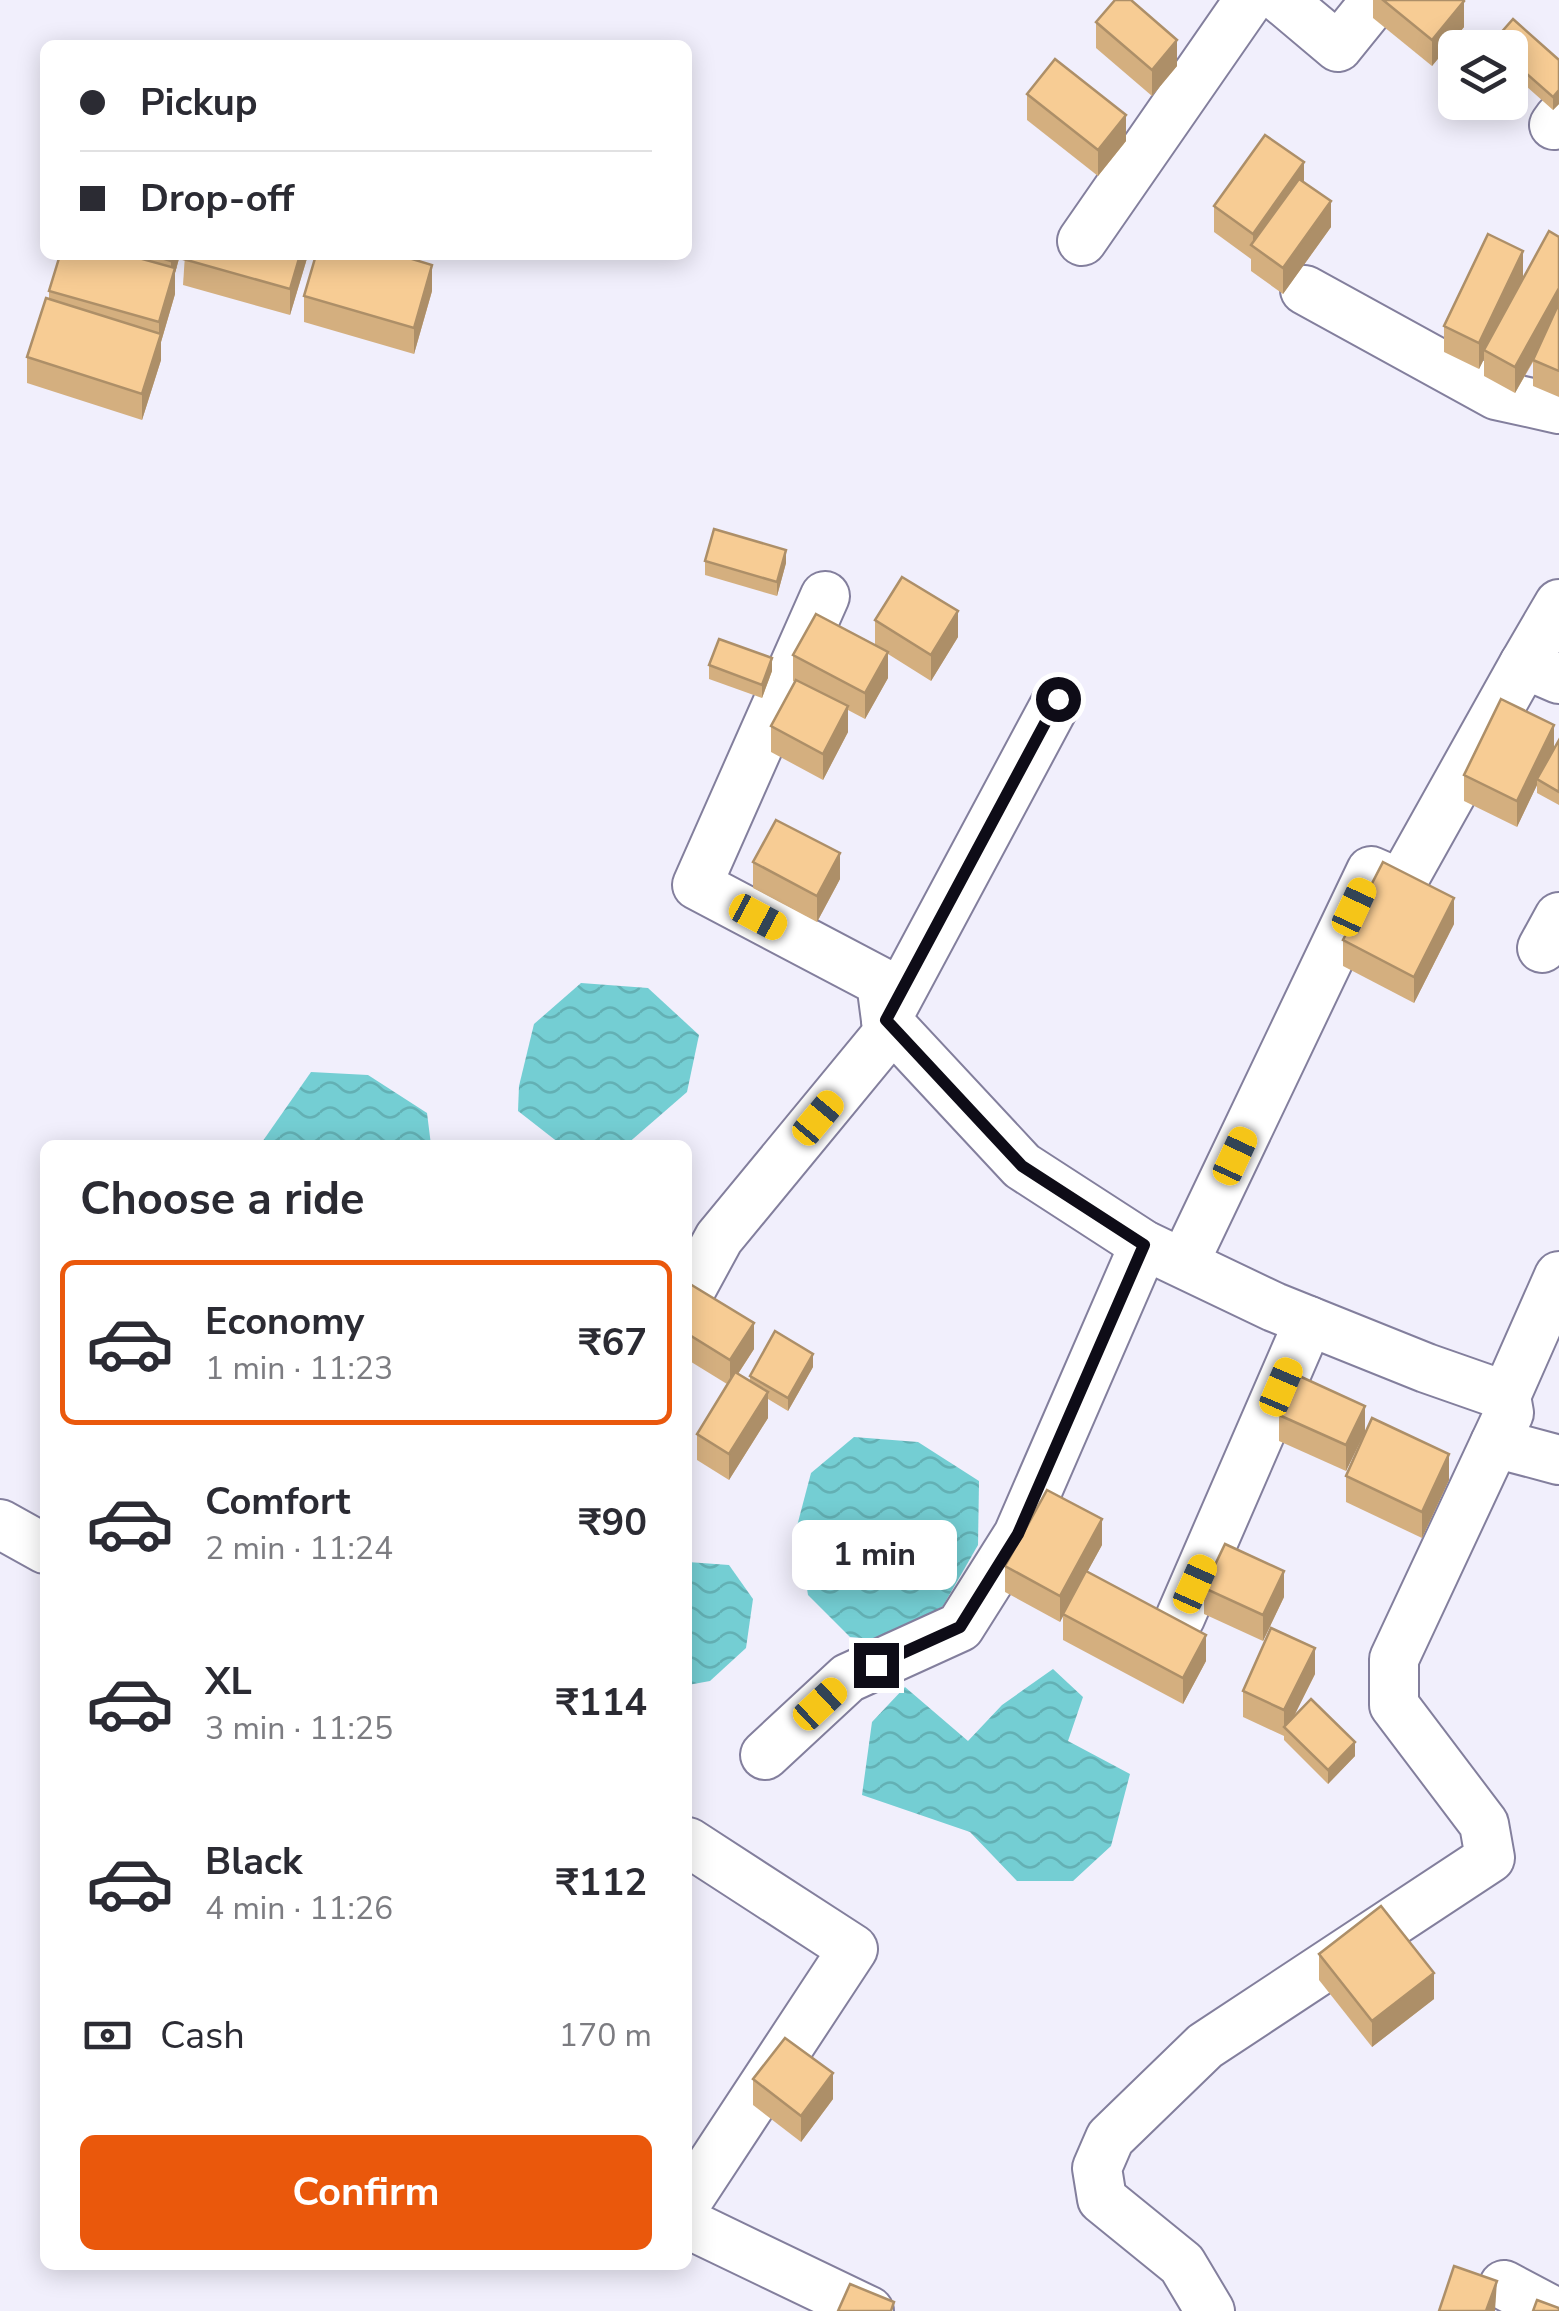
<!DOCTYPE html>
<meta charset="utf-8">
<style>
:root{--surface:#fff;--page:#f2f2f3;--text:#2b2b33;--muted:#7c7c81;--line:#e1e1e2;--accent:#ea580c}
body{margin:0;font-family:"Nunito Sans",sans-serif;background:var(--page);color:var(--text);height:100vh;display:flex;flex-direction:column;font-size:38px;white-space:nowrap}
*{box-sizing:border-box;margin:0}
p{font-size:32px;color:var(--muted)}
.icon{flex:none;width:55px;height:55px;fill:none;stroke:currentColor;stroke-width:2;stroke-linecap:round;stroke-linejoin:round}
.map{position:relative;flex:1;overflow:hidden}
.drawer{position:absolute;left:40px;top:1140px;width:652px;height:1130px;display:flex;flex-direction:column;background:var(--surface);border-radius:15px;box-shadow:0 5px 25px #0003}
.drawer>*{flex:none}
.top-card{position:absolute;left:40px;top:40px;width:652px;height:220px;border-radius:15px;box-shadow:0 5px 25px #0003;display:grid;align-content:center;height:220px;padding:0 40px;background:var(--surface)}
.fabs{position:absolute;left:1438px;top:30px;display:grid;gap:20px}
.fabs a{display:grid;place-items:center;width:90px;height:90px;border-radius:15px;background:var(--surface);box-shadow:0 5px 25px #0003;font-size:50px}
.end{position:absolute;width:45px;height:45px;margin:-22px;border:12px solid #0e0c17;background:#fff;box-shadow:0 0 0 5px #fff}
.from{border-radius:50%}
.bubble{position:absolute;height:70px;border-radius:15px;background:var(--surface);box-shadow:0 5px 25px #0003;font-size:32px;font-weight:700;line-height:70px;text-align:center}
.car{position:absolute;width:30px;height:60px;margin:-30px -15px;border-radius:12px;box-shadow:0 0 8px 2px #0007;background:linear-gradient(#f5c518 24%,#345 0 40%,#f5c518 0 76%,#345 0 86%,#f5c518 0)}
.top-card b{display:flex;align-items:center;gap:35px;height:95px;font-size:38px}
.top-card b+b{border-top:2px solid var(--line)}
.top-card i{width:25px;height:25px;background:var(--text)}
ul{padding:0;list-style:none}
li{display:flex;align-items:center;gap:30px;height:165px;margin:0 20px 15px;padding:0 20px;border:5px solid transparent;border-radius:15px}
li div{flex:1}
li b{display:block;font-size:38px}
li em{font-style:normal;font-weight:700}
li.current{border-color:var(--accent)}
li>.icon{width:90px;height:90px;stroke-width:1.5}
h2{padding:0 40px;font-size:45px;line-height:120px}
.pay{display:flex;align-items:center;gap:25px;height:110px;padding:0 40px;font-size:38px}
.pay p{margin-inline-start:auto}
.action{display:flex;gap:20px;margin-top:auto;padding:20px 40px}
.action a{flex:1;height:115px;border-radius:15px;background:var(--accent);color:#fff;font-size:40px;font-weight:700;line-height:115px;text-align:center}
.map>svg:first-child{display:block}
</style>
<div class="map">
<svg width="1559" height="2311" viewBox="0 0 1559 2311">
<defs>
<pattern id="water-waves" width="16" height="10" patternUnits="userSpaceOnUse" patternTransform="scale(2.5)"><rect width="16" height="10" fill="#74ced3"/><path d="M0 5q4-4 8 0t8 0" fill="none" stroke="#63b0b4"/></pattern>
</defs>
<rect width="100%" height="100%" fill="#f1effc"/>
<!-- water -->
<g fill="url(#water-waves)">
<path d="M 581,983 L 648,988 L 699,1035 L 687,1092 L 626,1145 L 559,1143 L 518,1111 L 519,1086 L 534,1024 Z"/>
<path d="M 311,1072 L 368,1075 L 427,1113 L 431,1145 L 260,1145 Z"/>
<path d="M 854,1437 L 918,1442 L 979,1481 L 978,1545 L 943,1606 L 884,1640 L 850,1637 L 808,1595 L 797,1526 L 811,1473 Z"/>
<path d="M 688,1562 L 729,1565 L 753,1599 L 746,1648 L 710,1681 L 688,1685 Z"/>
<path d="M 1053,1669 L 1083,1697 L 1068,1741 L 1130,1774 L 1111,1846 L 1073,1881 L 1017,1881 L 970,1832 L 862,1795 L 872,1722 L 905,1687 L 968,1741 L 1002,1705 Z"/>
</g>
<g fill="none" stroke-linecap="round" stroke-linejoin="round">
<defs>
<g id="street">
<path d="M 1282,0 L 1338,47 L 1376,0"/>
<path d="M 1554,125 L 1559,118"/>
<path d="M 1082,241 L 1249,0"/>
<path d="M 1305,290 L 1496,395 L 1559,409"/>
<path d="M 825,596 L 697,885 L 881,982 L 886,1020 L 1022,1166 L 1144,1245 L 1274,1307 L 1426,1368 L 1506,1396"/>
<path d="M 1524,664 L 1559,604"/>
<path d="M 1542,948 L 1559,917"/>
<path d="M 886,1020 L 1058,699"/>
<path d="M 1184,1263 L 1371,871 L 1401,884 L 1524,664 L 1559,679"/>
<path d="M 688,1295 L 719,1238 L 892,1028"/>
<path d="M 1495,1443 L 1559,1460"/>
<path d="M 0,1524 L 45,1549"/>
<path d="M 1180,1618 L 1309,1321"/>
<path d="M 765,1755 L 848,1678 L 960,1627 L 1018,1535 L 1144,1245"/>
<path d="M 688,1842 L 853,1949 L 688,2200"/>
<path d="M 688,2224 L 869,2311"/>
<path d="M 1504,2285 L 1553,2311"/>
<path d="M 1210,2311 L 1182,2264 L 1102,2199 L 1097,2168 L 1110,2138 L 1205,2046 L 1490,1858 L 1484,1824 L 1394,1705 L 1394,1659 L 1509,1413 L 1506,1396 L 1559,1276"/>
</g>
</defs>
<!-- street casing -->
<use href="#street" stroke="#837f9d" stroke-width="52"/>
<!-- street -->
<use href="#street" stroke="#fff" stroke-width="48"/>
</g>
<!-- wall -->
<g fill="#d4af7f">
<path d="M 1373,0 L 1463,0 L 1464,27 L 1432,66 L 1373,18 Z"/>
<path d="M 1096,22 L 1177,66 L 1152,96 L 1096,48 Z"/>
<path d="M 1492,43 L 1559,60 L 1559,104 L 1553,110 L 1510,72 L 1510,48 L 1492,48 Z"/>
<path d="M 1027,94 L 1126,141 L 1098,176 L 1027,120 Z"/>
<path d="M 1304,182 L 1331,227 L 1283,294 L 1251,271 L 1251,259 L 1214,232 L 1214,206 Z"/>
<path d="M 1559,237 L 1559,397 L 1533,386 L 1533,362 L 1515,393 L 1484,376 L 1484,359 L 1479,369 L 1444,352 L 1444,326 L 1523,277 L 1515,294 Z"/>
<path d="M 60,255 L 180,255 L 175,273 L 175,294 L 161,342 L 161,360 L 142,420 L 27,383 L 27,357 L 49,299 L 49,291 Z"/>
<path d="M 185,255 L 308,255 L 290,315 L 183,285 Z"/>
<path d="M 432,291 L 414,354 L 304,322 L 304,296 Z"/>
<path d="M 705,561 L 786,563 L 777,596 L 705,575 Z"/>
<path d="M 875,620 L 958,637 L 931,681 L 888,654 L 888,678 L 865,719 L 848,710 L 848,732 L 823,780 L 771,752 L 771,726 L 795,682 L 793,681 L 793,655 L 875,645 Z"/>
<path d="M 709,665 L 772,671 L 762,698 L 709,679 Z"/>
<path d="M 1559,740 L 1559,805 L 1537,793 L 1537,785 L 1517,827 L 1464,801 L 1464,775 L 1554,749 Z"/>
<path d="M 753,862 L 840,879 L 817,922 L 753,888 Z"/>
<path d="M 1454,924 L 1414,1003 L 1343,966 L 1343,940 Z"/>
<path d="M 688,1289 L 754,1349 L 738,1374 L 750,1381 L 750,1376 L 813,1367 L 788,1411 L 768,1399 L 768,1418 L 729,1480 L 697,1460 L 697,1434 L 727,1384 L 688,1360 Z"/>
<path d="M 1279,1415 L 1365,1432 L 1346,1471 L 1279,1441 Z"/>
<path d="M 1346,1476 L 1449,1480 L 1422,1538 L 1346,1502 Z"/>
<path d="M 1102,1545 L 1087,1572 L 1206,1661 L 1183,1704 L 1063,1640 L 1063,1615 L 1060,1622 L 1005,1592 L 1005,1566 Z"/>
<path d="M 1204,1588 L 1284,1597 L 1263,1641 L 1204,1614 Z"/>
<path d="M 1315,1674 L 1294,1716 L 1355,1756 L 1328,1784 L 1284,1740 L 1284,1736 L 1243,1717 L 1243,1691 Z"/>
<path d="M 1319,1954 L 1434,1999 L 1372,2047 L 1319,1980 Z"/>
<path d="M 753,2079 L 833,2099 L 801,2142 L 753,2105 Z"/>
</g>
<!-- shaded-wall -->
<g fill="#ad8f68">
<path d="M 1464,1 L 1464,27 L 1432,66 L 1432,40 Z"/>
<path d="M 1177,40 L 1177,66 L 1152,96 L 1152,70 Z"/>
<path d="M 1559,90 L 1559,104 L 1553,110 L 1553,97 Z"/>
<path d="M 1126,115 L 1126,141 L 1098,176 L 1098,150 Z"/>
<path d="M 1304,162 L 1304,188 L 1253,246 L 1253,234 Z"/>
<path d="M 1331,201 L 1331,227 L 1283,294 L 1283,268 Z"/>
<path d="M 1523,251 L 1523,277 L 1487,352 L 1484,350 L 1484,359 L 1479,369 L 1479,343 Z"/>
<path d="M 172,255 L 180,255 L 175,273 L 175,294 L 161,342 L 161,360 L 142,420 L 142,394 L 159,339 L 159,322 L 171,283 L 171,261 Z"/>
<path d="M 300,255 L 308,255 L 290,315 L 290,289 Z"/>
<path d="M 432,265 L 432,291 L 414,354 L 414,328 Z"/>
<path d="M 1559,288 L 1559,314 L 1515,393 L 1515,367 Z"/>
<path d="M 786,550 L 786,563 L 777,596 L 777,582 Z"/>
<path d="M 958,611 L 958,637 L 931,681 L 931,655 Z"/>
<path d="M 888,652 L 888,678 L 865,719 L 865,693 Z"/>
<path d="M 772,658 L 772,671 L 762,698 L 762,685 Z"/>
<path d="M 848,706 L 848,732 L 823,780 L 823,754 Z"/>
<path d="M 1554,725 L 1554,751 L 1537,779 L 1537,785 L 1517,827 L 1517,801 Z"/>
<path d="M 840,853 L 840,879 L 817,922 L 817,896 Z"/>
<path d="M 1454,898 L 1454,924 L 1414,1003 L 1414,977 Z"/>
<path d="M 754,1323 L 754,1349 L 730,1386 L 730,1360 Z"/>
<path d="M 813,1354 L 813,1367 L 788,1411 L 788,1398 Z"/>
<path d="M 768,1392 L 768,1418 L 729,1480 L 729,1454 Z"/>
<path d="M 1365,1406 L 1365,1432 L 1346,1471 L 1346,1445 Z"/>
<path d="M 1449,1454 L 1449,1480 L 1422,1538 L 1422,1512 Z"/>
<path d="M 1102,1519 L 1102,1545 L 1060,1622 L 1060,1596 Z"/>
<path d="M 1284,1571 L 1284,1597 L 1263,1641 L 1263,1615 Z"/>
<path d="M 1206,1635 L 1206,1661 L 1183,1704 L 1183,1678 Z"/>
<path d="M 1315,1648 L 1315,1674 L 1287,1730 L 1284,1727 L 1284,1710 Z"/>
<path d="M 1355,1742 L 1355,1756 L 1328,1784 L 1328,1770 Z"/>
<path d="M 1434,1973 L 1434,1999 L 1372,2047 L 1372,2021 Z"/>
<path d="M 833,2073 L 833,2099 L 801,2142 L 801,2116 Z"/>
<path d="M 1497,2281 L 1495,2311 L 1486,2311 Z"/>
</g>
<!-- building -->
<g fill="#f7cc94" stroke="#ad8f68" stroke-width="2.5">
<path d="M 1115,0 L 1131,0 L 1177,40 L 1152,70 L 1096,22 Z"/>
<path d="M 1383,0 L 1463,0 L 1464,1 L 1432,40 Z"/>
<path d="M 1513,19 L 1559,60 L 1559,90 L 1553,97 L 1510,59 L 1510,48 L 1497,48 L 1492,43 Z"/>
<path d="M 1055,59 L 1126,115 L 1098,150 L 1027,94 Z"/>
<path d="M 1265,135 L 1304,162 L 1253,234 L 1214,206 Z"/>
<path d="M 1299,179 L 1331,201 L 1283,268 L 1251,245 Z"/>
<path d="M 1549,231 L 1559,237 L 1559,288 L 1515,367 L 1484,350 Z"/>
<path d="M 1488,234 L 1523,251 L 1479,343 L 1444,326 Z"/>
<path d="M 60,255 L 128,255 L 175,268 L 159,322 L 49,291 Z"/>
<path d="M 152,255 L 172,255 L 171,261 Z"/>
<path d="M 185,255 L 300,255 L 290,289 L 183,259 Z"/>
<path d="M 316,255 L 399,255 L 432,265 L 414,328 L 304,296 Z"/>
<path d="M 46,298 L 161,334 L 142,394 L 27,357 Z"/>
<path d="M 1559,303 L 1559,371 L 1533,360 Z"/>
<path d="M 714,529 L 786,550 L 777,582 L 705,561 Z"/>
<path d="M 902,577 L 958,611 L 931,655 L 875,620 Z"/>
<path d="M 816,614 L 888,652 L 865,693 L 793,655 Z"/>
<path d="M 719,639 L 772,658 L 762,685 L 709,665 Z"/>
<path d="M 796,680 L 848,706 L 823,754 L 771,726 Z"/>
<path d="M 1501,699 L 1554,725 L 1517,801 L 1464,775 Z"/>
<path d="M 1559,740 L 1559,792 L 1537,779 Z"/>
<path d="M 776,820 L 840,853 L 817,896 L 753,862 Z"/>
<path d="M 1383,862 L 1454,898 L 1414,977 L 1343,940 Z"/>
<path d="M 690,1284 L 754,1323 L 730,1360 L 688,1334 L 688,1289 Z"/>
<path d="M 775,1331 L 813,1354 L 788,1398 L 750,1376 Z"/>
<path d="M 735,1372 L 768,1392 L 729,1454 L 697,1434 Z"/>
<path d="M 1297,1375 L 1365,1406 L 1346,1445 L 1279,1415 Z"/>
<path d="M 1372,1418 L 1449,1454 L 1422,1512 L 1346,1476 Z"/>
<path d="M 1047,1490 L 1102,1519 L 1060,1596 L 1005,1566 Z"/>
<path d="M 1225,1544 L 1284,1571 L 1263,1615 L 1204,1588 Z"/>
<path d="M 1086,1571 L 1206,1635 L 1183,1678 L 1063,1614 Z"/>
<path d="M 1271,1628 L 1315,1648 L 1284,1710 L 1243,1691 Z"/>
<path d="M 1311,1699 L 1355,1742 L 1328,1770 L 1284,1727 Z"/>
<path d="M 1381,1906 L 1434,1973 L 1372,2021 L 1319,1954 Z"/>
<path d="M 785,2038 L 833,2073 L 801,2116 L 753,2079 Z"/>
<path d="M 1454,2266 L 1497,2281 L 1486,2311 L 1439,2311 Z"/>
<path d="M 850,2284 L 894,2302 L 891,2311 L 838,2311 Z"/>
<path d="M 1537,2300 L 1559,2308 L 1559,2311 L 1533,2311 Z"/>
</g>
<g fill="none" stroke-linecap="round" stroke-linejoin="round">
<!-- route -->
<path stroke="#0e0c17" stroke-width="12" d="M 876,1665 L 960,1627 L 1018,1534 L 1144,1245 L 1022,1166 L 886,1020 L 1058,699"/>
</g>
</svg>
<div class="fabs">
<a><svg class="icon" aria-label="layers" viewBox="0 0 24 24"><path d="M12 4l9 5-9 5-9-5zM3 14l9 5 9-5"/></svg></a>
</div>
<i class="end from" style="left:1058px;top:699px"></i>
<i class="end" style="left:876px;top:1665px"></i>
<div class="bubble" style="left:792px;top:1520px;width:165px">1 min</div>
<i class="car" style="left:1354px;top:907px;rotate:25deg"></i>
<i class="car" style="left:758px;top:917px;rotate:118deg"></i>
<i class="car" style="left:818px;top:1118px;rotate:40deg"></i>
<i class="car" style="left:1235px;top:1156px;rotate:25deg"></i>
<i class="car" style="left:1281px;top:1387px;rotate:23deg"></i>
<i class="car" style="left:1195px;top:1584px;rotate:24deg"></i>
<i class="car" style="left:820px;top:1704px;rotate:47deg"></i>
<div class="top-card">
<b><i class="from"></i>Pickup</b>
<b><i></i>Drop-off</b>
</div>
<section class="drawer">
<h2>Choose a ride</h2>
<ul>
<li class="current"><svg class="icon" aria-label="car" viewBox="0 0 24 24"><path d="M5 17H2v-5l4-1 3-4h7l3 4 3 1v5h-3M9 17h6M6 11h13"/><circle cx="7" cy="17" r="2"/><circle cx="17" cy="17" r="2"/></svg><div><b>Economy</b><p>1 min · 11:23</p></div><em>₹67</em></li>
<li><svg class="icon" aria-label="car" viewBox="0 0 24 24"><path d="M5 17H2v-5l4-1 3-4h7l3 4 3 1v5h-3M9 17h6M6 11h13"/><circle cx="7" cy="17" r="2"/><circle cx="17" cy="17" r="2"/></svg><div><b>Comfort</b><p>2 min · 11:24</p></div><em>₹90</em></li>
<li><svg class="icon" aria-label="car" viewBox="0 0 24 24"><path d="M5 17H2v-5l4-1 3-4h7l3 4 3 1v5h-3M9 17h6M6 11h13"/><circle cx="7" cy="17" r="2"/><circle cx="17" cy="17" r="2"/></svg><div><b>XL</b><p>3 min · 11:25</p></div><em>₹114</em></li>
<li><svg class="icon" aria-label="car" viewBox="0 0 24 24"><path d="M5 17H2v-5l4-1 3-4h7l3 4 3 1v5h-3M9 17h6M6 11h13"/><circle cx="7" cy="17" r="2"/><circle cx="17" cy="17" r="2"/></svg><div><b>Black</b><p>4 min · 11:26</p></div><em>₹112</em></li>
</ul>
<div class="pay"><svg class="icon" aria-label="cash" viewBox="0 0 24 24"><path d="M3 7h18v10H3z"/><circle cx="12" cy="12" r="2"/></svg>Cash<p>170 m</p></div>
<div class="action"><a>Confirm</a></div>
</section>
</div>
